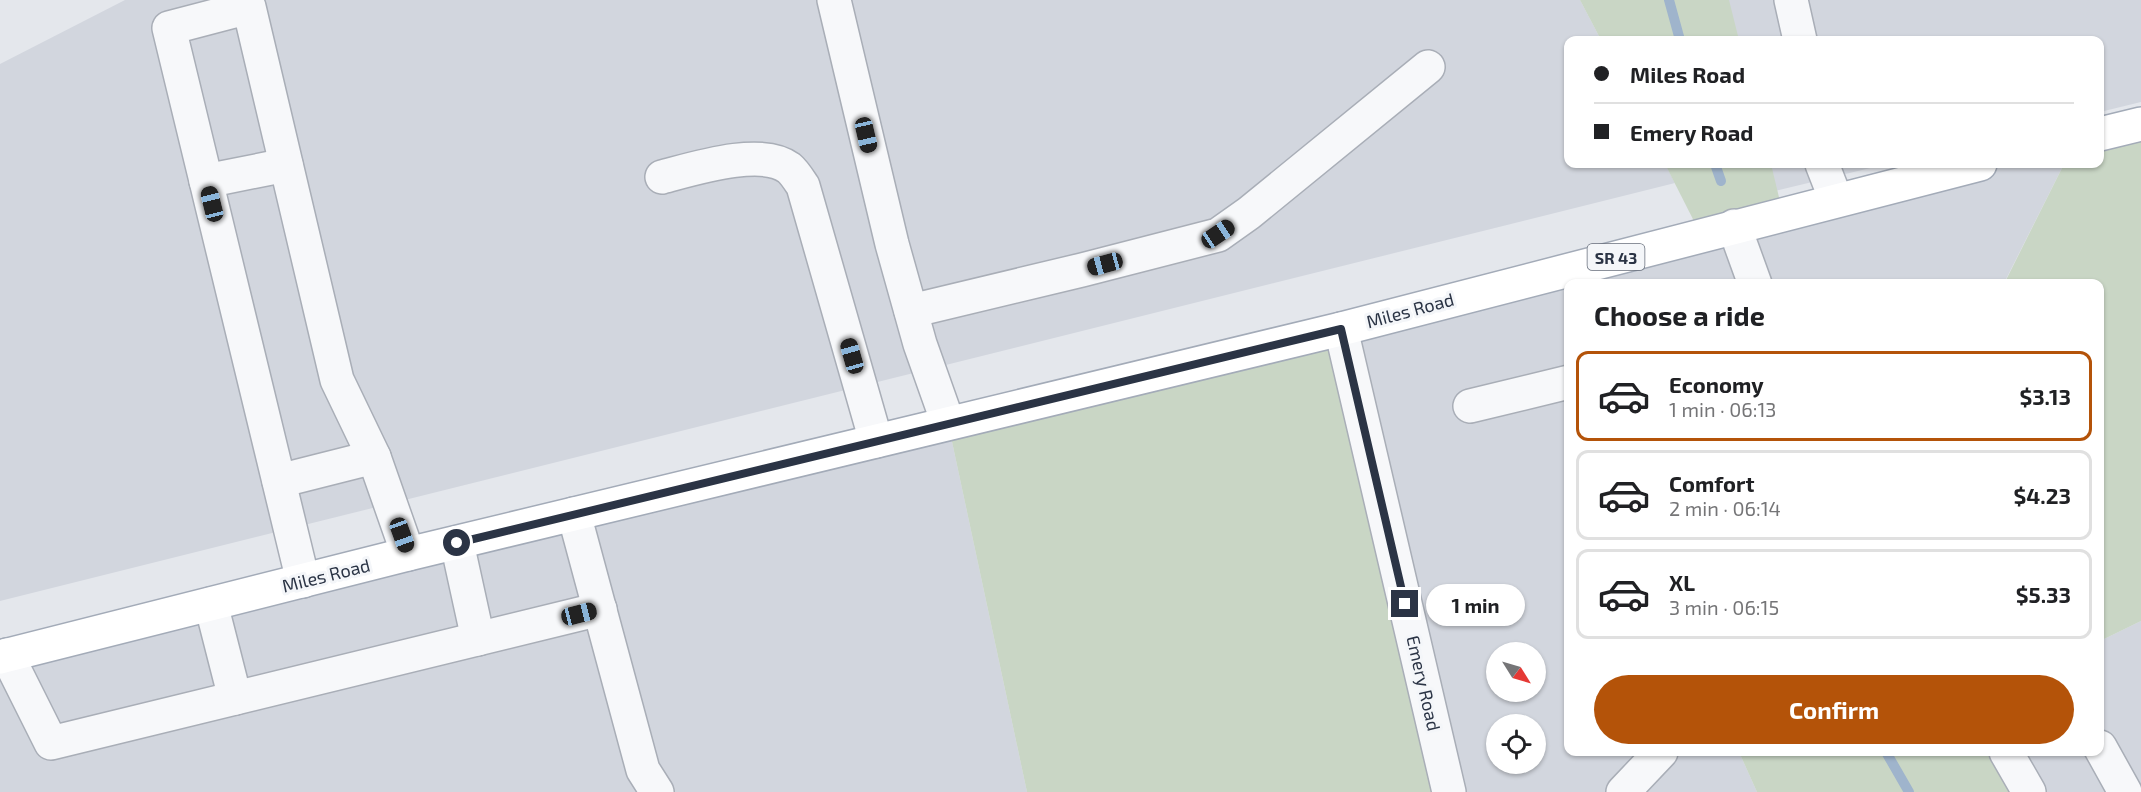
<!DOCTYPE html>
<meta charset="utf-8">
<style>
:root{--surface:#fff;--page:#f2f2f2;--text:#202124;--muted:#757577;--line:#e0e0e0;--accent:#b45309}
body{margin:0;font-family:"Exo 2",sans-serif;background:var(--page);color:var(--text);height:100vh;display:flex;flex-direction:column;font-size:22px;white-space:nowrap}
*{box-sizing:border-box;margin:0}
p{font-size:20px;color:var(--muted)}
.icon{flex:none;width:33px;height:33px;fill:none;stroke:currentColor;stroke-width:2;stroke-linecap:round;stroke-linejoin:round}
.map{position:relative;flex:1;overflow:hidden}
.drawer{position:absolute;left:1564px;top:279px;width:540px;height:477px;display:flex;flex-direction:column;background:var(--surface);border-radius:12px;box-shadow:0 2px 4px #0004}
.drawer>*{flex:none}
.banner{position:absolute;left:1564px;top:36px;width:540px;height:132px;border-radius:12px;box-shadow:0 2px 4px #0004;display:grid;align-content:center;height:132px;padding:0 30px;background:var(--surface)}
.needle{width:39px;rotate:127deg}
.tools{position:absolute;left:1486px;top:642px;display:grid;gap:12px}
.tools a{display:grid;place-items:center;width:60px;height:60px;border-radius:50%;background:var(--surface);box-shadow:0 2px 4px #0004;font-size:30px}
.end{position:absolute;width:27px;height:27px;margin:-14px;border:8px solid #2b3445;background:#fff;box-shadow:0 0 0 3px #fff}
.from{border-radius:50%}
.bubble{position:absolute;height:42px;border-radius:21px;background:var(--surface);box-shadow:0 2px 4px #0004;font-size:20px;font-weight:700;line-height:42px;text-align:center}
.car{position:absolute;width:18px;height:36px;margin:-18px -9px;border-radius:8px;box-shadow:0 0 4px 2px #0007;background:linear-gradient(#222 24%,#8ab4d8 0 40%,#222 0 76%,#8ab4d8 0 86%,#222 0)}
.banner b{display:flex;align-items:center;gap:21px;height:57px;font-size:22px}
.banner b+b{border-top:2px solid var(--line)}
.banner i{width:15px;height:15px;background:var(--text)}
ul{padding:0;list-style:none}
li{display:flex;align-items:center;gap:18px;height:90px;margin:0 12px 9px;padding:0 18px;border:3px solid var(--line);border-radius:12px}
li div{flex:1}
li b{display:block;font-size:22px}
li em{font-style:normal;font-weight:700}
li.on{border-color:var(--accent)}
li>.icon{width:54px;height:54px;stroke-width:1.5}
h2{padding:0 30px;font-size:27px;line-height:72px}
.button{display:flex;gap:12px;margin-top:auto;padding:12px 30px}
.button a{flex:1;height:69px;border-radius:36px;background:var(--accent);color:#fff;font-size:24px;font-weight:700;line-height:69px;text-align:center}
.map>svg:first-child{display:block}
</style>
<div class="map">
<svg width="2141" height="792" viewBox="0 0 2141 792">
<rect width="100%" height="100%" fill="#e4e7ec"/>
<!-- built -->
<g fill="#d2d6de" fill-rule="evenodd">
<path d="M 125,0 L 1580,0 L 1601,40 L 1569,40 L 1569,164 L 1665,164 L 1675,183 L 0,601 L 0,64 Z"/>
<path d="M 1724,0 L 2141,0 L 2141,102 L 2100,112 L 2100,40 L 1734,40 Z"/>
<path d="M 1764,164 L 1887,164 L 1771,192 Z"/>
<path d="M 1980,164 L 2064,164 L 2004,283 L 1569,284 L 1569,752 L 1739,752 L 1757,792 L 1450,792 L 1341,329 ZM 1497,652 L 1536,652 L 1536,692 L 1497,692 ZM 1497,724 L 1536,724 L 1536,764 L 1497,764 Z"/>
<path d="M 948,423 L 1027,792 L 0,792 L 0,656 Z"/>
<path d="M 2141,621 L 2141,792 L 2029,792 L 2006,752 L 2100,752 L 2100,641 Z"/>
</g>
<!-- green -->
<g fill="#c9d6c5">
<path d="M 1580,0 L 1729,0 L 1739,40 L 1601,40 Z"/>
<path d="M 2141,124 L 2141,621 L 2100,641 L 2100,284 L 2004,284 L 2064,164 L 2100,164 L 2100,134 Z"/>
<path d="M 1665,164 L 1771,164 L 1783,214 L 1701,235 Z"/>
<path d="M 1341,329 L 1450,792 L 1027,792 L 948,423 Z"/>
<path d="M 1739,752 L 2006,752 L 2029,792 L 1757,792 Z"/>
</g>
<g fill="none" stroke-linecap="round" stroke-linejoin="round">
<!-- stream -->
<g stroke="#9fb4cc" stroke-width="10">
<path d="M 1669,0 L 1680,40"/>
<path d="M 1715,164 L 1721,181"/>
<path d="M 1886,752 L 1909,792"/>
</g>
<defs>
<g id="minor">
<path d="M 834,0 L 892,244 L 920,344 L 948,423"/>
<path d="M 1791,0 L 1800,40"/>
<path d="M 1822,164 L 1836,200"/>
<path d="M 662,177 C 693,169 761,147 789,168 C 794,172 799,180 803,186 L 876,441"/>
<path d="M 206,181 L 286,165"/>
<path d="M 1734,226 L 1755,284"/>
<path d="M 911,311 L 1082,270 L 1218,235 L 1249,213 L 1428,67"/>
<path d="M 1341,329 L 1449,792"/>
<path d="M 1470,406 L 1569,382"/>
<path d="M 279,481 L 374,457"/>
<path d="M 574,514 L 643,770 L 657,792"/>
<path d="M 457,543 L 478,639"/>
<path d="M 303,581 L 169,28 L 249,7 L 337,380 L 374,457 L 408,554"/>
<path d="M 211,604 L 235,698"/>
<path d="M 7,655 L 51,743 L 600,609"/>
<path d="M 2100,747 L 2125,792"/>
<path d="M 2006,752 L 2029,792"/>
<path d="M 1623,792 L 1661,752"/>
</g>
<g id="major">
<path d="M 2100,134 L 2141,124"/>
<path d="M 0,657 L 408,554 L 1341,329 L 1980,164"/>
</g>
</defs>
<!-- minor casing -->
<use href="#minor" stroke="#a9aeb7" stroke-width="36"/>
<!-- major casing -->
<use href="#major" stroke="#a3abb8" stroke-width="36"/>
<!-- minor -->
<use href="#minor" stroke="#f7f8fa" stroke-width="33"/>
<!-- major -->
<use href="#major" stroke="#fff" stroke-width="33"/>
</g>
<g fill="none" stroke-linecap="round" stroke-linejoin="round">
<!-- route -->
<path stroke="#2b3445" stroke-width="8" d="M 457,543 L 1341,329 L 1405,604"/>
</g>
<g text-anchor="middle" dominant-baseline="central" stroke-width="6" stroke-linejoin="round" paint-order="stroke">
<!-- shield labels -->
<rect fill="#f4f6f9" stroke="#676e7b" stroke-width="1.5" x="1587.5" y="244" width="57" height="26" rx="4.5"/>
<g font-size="16" font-weight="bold" fill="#2b3445">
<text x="1616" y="257">SR 43</text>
</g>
<!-- street labels -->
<g font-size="18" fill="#2b3445" stroke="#f4f6f9">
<text transform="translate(1410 310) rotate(-15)">Miles Road</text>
<text transform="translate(326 575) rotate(-14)">Miles Road</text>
<text transform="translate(1424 683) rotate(77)">Emery Road</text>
</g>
</g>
</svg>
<div class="tools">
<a><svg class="needle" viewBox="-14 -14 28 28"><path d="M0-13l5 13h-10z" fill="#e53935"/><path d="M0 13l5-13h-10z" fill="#757577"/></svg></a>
<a><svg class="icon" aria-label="locate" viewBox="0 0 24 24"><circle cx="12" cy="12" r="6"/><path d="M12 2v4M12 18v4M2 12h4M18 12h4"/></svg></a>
</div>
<i class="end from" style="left:457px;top:543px"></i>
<i class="end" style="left:1405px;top:604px"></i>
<div class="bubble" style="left:1426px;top:584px;width:99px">1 min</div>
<i class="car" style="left:866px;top:135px;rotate:167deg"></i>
<i class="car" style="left:212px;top:204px;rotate:346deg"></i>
<i class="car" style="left:1218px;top:234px;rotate:56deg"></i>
<i class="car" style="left:1105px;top:264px;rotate:255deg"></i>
<i class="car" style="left:852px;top:356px;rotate:344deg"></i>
<i class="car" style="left:402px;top:535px;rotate:160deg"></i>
<i class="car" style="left:579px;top:614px;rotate:76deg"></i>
<div class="banner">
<b><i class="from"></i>Miles Road</b>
<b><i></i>Emery Road</b>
</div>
<section class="drawer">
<h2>Choose a ride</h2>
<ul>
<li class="on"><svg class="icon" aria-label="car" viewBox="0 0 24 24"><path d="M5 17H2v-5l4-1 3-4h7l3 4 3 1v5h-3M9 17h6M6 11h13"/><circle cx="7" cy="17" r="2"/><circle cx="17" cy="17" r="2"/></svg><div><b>Economy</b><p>1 min · 06:13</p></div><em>$3.13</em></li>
<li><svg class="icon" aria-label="car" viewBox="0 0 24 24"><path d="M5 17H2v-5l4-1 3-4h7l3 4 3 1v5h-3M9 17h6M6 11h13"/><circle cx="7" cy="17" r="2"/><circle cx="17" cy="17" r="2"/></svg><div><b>Comfort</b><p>2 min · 06:14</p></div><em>$4.23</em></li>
<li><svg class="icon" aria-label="car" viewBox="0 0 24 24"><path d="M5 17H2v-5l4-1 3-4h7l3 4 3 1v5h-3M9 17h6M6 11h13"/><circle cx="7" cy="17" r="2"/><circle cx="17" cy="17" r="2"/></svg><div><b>XL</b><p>3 min · 06:15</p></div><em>$5.33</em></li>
</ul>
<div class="button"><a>Confirm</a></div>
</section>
</div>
